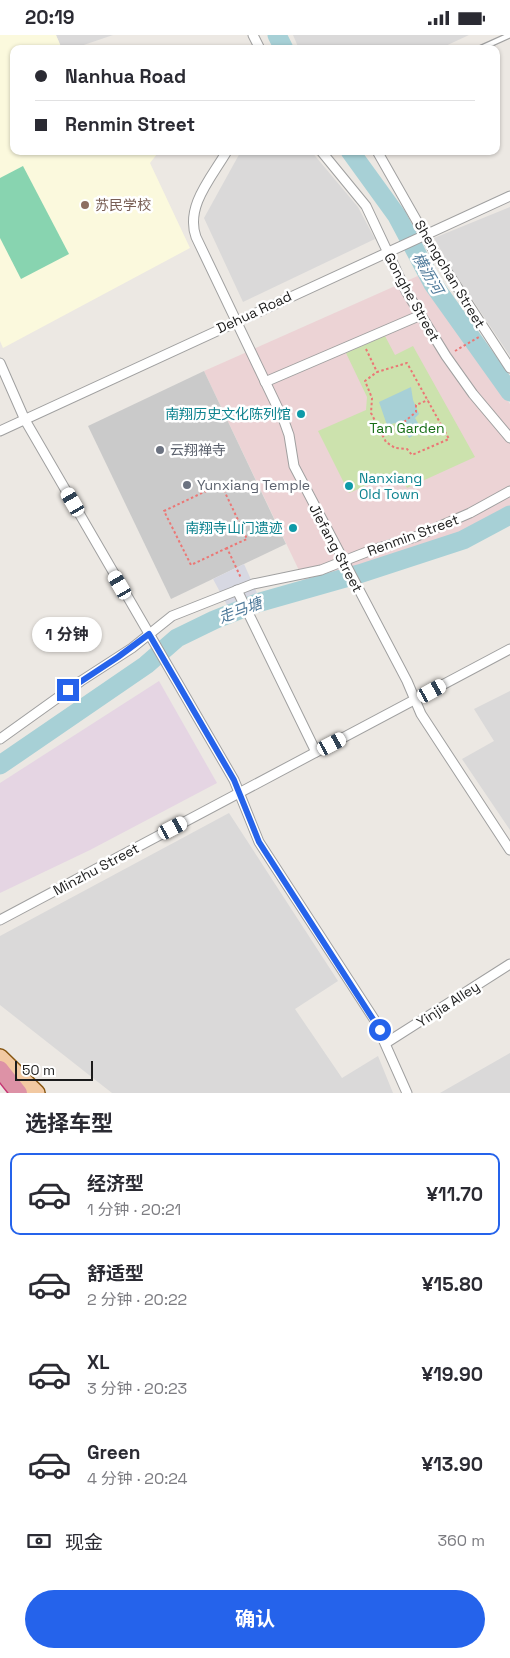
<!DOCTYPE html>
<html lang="zh">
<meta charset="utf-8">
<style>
:root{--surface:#fff;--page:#f2f2f3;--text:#2b2b33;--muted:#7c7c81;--line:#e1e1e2;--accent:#2563eb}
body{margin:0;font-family:"Space Grotesk","Noto Sans SC",sans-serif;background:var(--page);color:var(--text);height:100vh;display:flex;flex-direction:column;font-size:19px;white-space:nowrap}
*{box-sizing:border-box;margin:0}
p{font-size:16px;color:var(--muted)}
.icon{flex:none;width:28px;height:28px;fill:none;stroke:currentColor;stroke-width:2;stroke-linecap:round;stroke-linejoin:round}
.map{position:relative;height:1058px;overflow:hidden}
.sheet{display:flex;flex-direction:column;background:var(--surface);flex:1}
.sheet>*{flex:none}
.top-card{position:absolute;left:10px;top:10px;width:490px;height:110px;border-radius:10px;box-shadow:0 1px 4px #0004;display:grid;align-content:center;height:110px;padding:0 25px;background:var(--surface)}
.scale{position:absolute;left:15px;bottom:12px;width:78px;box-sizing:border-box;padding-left:5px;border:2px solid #1c1c1c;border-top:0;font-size:14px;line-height:18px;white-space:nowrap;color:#1c1c1c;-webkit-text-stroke:4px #fff;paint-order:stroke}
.end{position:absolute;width:22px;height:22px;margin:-11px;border:6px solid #2563eb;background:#fff;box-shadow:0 0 0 2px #fff}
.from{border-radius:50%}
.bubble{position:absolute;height:35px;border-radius:18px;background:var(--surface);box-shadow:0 1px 4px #0004;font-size:16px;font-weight:700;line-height:35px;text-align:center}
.car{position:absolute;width:15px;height:30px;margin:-15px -8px;border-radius:6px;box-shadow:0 0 4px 1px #0007;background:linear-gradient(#fff 24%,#345 0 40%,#fff 0 76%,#345 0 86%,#fff 0)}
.top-card b{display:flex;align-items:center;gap:18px;height:48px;font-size:19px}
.top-card b+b{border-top:1px solid var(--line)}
.top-card i{width:12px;height:12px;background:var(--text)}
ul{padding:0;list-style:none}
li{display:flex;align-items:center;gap:15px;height:82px;margin:0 10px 8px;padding:0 15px;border:2px solid transparent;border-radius:10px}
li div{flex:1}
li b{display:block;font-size:19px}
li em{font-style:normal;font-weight:700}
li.active{border-color:var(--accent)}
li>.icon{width:45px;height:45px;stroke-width:1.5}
h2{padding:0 25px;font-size:22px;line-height:60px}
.pay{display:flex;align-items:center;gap:12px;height:55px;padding:0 25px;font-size:19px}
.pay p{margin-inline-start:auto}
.primary-button{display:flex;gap:10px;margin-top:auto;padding:10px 25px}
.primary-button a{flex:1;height:58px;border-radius:30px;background:var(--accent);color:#fff;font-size:20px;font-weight:700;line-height:58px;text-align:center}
.status{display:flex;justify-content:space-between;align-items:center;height:35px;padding:0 25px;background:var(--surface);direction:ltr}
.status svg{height:14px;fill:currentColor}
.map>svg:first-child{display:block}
</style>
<div class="status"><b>20:19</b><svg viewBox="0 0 49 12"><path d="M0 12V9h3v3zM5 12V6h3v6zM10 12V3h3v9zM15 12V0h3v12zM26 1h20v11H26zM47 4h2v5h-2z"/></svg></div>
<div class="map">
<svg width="510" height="1058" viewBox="0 0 510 1058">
<rect width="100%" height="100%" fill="#ece8e3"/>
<!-- residential -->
<g fill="#dad9d9">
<path d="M 56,0 L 113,0 L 72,14 L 62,14 Z"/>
<path d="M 293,0 L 469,0 L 439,14 L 299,14 Z"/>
<path d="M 241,116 L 311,116 L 358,172 L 375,204 L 243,267 L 204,183 Z"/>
<path d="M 510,172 L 510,321 L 448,228 L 434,203 Z"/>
<path d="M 510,656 L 510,795 L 462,724 L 494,706 L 474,674 Z"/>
<path d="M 229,778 L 338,946 L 295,974 L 342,1043 L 378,1021 L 393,1058 L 112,1058 L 0,970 L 0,901 Z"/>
<path d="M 510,1018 L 510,1058 L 440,1058 Z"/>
</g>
<!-- commercial -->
<path fill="#ecd3d5" d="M 420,240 L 510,369 L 510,487 L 305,548 L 204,336 Z"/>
<!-- industrial -->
<path fill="#e5d5e3" d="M 159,646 L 217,748 L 90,815 L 0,858 L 0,748 Z"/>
<!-- education -->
<path fill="#fbf9dd" d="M 0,0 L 56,0 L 62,14 L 14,14 L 14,116 L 156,116 L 157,119 L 150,128 L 190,213 L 3,313 L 0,306 Z"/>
<!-- religious -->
<path fill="#cacaca" d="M 204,336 L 286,509 L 171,564 L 88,391 Z"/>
<!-- garden -->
<path fill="#cce2ad" d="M 385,301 L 395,320 L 413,311 L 475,422 L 407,453 L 398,437 L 349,458 L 318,396 L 366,375 L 367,362 L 346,318 Z"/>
<!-- pitch -->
<path fill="#88d4b0" d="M 23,131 L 69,219 L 21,244 L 0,203 L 0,143 Z"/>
<!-- plaza -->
<path fill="#d7d8e2" d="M 244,529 L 257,558 L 227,570 L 213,544 Z"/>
<!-- water -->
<path fill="#a7d0d6" d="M 411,352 L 413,365 L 419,379 L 415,383 L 419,390 L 419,397 L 409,403 L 404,394 L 395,388 L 387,390 L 379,367 Z"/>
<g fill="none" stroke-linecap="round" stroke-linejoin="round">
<!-- river -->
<g stroke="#a7d0d6" stroke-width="19">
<path d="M 277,0 L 284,14"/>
<path d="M 350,116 L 397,181 L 433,249 L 510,357"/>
<path d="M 0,730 L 146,630 L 177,603 L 214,585 L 257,568 L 359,539 L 463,505 L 510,480"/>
</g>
<defs>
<path id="lane" d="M 479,14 L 510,0"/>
<g id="street">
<path d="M 253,0 L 260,14"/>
<path d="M 227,116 C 212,142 185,171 196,202 L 284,386 L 289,400 L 294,431 L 407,646 L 421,679 L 510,815"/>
<path d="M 321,116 L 366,171 L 406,256 L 446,321 L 473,359 L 510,403"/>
<path d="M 377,116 L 435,218 L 510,333"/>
<path d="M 0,328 L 25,385 L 234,745 L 259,807 L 374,984 L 407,1058"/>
<path d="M 265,347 L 421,280"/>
<path d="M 0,396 L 510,161"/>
<path d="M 237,555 L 316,717"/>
<path d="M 0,704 L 81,646 L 132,613 L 172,581 L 253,549 L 321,535 L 369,516 L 415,502 L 470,478 L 510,456"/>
<path d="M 0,885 L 510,614"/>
<path d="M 386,1008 L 510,929"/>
</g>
<path id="primary" d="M 0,1022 L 37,1058"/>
<path id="highway" d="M 0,1034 L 19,1058"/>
</defs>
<!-- lane casing -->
<use href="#lane" stroke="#a0a0a0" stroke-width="7"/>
<!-- street casing -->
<use href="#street" stroke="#a0a0a0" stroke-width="11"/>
<!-- primary casing -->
<use href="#primary" stroke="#86540f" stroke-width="18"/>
<!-- highway casing -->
<use href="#highway" stroke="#c53573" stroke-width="19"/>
<!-- path -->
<g stroke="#eb7775" stroke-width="2" stroke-dasharray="2.5 2.5" stroke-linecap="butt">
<path d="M 366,314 L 377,337 L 407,328 L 449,404 L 412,420 L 407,414 L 395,413 L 386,407 L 371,378 L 372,363 L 365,346 L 377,337"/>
<path d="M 455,316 L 479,302"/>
<path d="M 383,400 L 397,393 L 416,377 L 416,370 L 428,365"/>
<path d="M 227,513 L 191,530 L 164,476 L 221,449 L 247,504 L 227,513 L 241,543"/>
</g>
<!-- lane -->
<use href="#lane" stroke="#fff" stroke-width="4.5"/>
<!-- street -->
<use href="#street" stroke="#fff" stroke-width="9"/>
<!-- primary -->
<use href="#primary" stroke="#f2c9a2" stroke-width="15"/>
<!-- highway -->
<use href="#highway" stroke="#dd92a6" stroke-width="16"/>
</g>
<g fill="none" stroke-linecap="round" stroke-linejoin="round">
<!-- route -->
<path stroke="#2563eb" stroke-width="6" d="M 68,655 L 118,622 L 149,599 L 234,745 L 259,807 L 380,995"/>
</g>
<!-- markers -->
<circle fill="#8d6e63" stroke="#fff" stroke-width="2" cx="85" cy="170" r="5"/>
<g fill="#0f9aa8" stroke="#fff" stroke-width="2">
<circle cx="301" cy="379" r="5"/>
<circle cx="349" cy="451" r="5"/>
<circle cx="293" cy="493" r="5"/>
</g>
<g fill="#6b7280" stroke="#fff" stroke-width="2">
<circle cx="160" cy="415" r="5"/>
<circle cx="187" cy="450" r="5"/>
</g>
<g text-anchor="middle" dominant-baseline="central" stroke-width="5" stroke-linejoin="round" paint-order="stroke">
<!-- education labels -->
<g font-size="14" fill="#785e54" stroke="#fff" text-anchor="start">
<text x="95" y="170">苏民学校</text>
</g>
<!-- street labels -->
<g font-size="14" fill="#1c1c1c" stroke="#fff">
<text transform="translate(450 239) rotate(59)">Shengchan Street</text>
<text transform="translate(412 262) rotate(61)">Gonghe Street</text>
<text transform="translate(254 277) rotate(-25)">Dehua Road</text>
<text transform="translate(413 500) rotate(-20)">Renmin Street</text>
<text transform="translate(336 513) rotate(62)">Jiefang Street</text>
<text transform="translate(96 834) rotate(-28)">Minzhu Street</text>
<text transform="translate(448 969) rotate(-33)">Yinjia Alley</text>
</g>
<!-- culture labels -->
<g font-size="14" fill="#0d838f" stroke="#fff" text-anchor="end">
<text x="291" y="379">南翔历史文化陈列馆</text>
<text x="359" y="443" text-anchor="start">Nanxiang<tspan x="359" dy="16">Old Town</tspan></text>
<text x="283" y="493">南翔寺山门遗迹</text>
</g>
<!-- park labels -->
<g font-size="14" fill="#166e16" stroke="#fff">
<text x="407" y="393">Tan Garden</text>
</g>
<!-- worship labels -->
<g font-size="14" fill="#5b616d" stroke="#fff" text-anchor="start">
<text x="170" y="415">云翔禅寺</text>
<text x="197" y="450">Yunxiang Temple</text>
</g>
<!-- water labels -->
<g font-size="15" font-style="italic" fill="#507b9b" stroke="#fff">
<text transform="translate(428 238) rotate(60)">横沥河</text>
<text transform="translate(240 575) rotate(-21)">走马塘</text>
</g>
</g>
</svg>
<div class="scale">50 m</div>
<i class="end from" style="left:380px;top:995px"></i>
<i class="end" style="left:68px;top:655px"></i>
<div class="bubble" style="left:32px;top:582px;width:70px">1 分钟</div>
<i class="car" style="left:73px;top:467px;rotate:330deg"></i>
<i class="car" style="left:120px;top:550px;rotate:330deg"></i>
<i class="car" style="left:432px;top:656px;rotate:61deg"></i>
<i class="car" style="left:332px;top:709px;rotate:62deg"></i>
<i class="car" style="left:173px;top:793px;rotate:62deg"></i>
<div class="top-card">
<b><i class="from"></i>Nanhua Road</b>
<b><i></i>Renmin Street</b>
</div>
</div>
<section class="sheet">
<h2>选择车型</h2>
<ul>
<li class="active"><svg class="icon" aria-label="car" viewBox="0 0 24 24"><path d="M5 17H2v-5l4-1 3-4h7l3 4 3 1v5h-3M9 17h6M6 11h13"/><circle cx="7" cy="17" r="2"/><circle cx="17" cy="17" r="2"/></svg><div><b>经济型</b><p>1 分钟 · 20:21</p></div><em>¥11.70</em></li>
<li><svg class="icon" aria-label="car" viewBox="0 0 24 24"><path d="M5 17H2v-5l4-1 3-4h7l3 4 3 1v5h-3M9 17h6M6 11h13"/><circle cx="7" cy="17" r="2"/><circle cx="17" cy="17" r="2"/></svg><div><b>舒适型</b><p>2 分钟 · 20:22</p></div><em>¥15.80</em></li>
<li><svg class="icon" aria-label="car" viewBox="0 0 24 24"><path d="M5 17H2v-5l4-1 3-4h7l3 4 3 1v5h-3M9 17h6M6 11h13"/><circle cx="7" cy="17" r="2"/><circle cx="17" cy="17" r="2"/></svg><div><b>XL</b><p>3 分钟 · 20:23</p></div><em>¥19.90</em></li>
<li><svg class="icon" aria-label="car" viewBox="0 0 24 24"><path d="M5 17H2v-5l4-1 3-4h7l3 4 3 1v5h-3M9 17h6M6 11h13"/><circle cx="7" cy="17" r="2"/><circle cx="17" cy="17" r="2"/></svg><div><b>Green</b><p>4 分钟 · 20:24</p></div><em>¥13.90</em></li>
</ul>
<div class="pay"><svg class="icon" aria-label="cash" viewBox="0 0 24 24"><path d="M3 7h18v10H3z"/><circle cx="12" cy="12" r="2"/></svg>现金<p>360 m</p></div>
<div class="primary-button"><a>确认</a></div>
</section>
